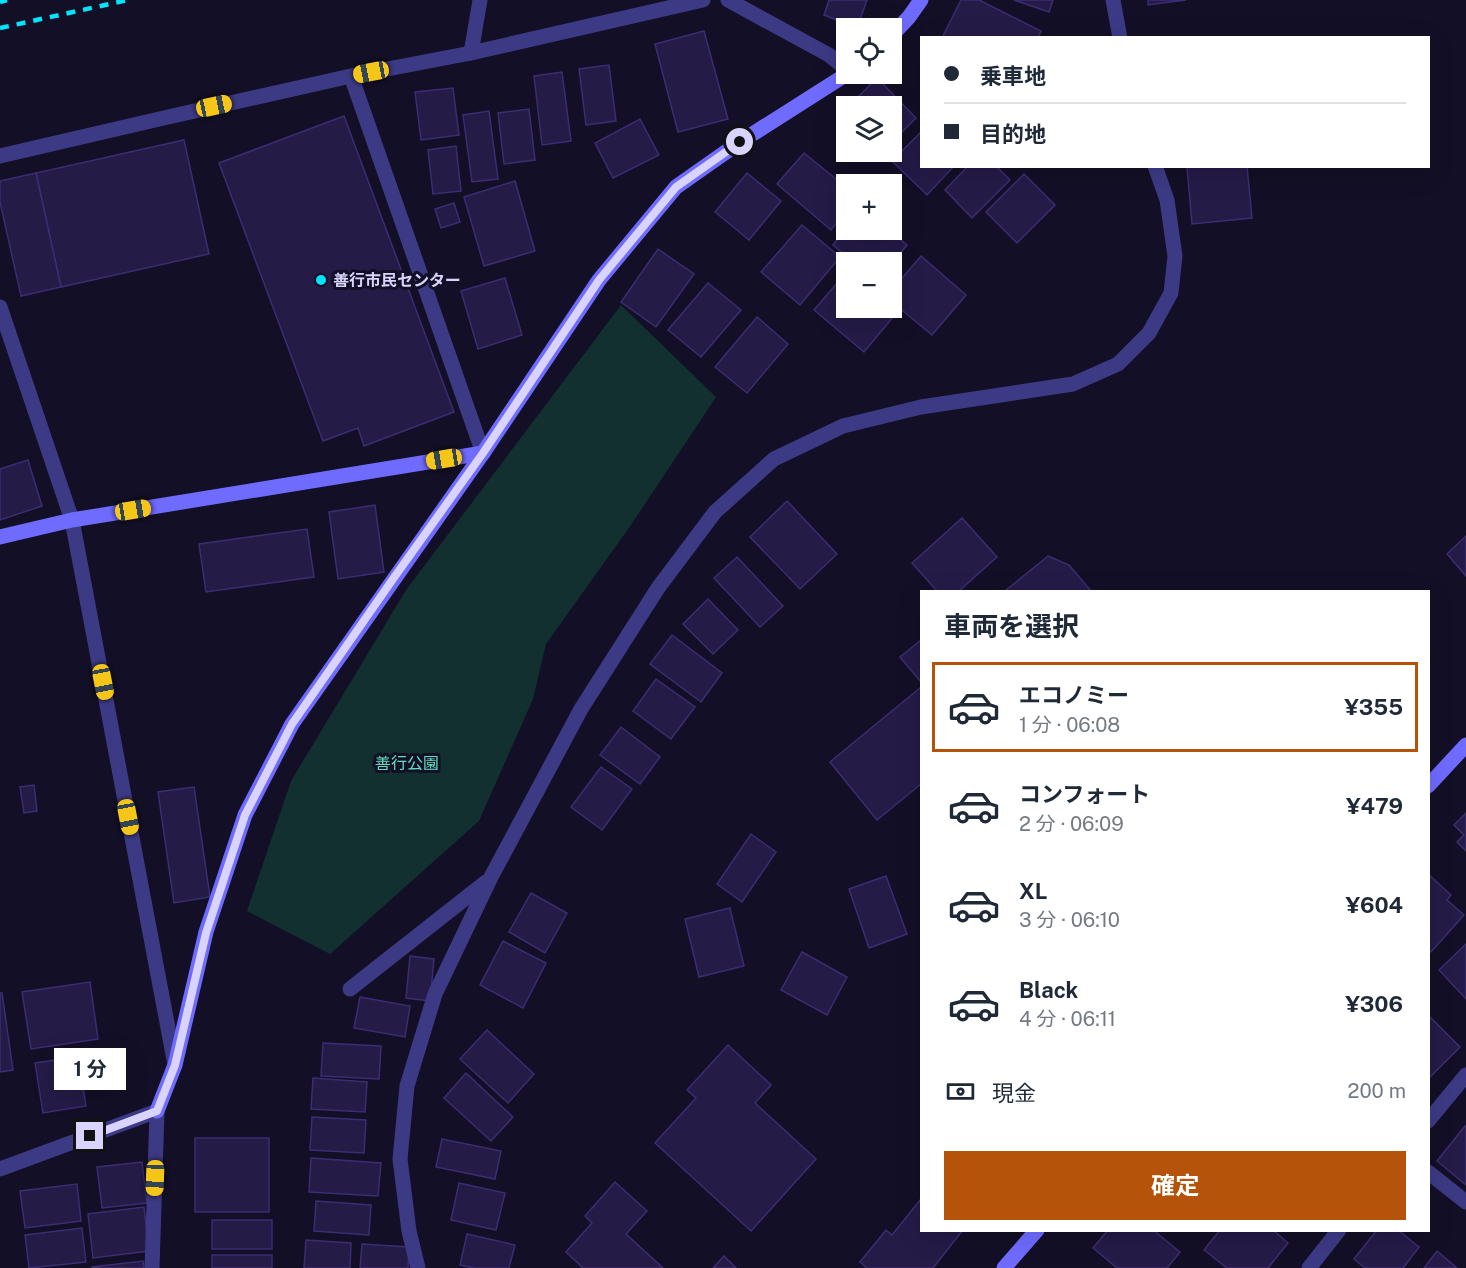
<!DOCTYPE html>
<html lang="ja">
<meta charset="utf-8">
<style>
:root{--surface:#fff;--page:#f6f6f7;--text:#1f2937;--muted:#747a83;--line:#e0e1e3;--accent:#b45309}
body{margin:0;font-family:"Public Sans","Noto Sans JP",sans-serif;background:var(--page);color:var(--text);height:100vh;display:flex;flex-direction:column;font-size:22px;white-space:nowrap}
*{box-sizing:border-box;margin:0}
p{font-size:20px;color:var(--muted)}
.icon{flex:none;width:33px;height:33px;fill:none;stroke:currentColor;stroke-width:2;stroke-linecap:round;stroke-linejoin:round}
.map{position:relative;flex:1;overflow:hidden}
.details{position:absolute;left:920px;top:590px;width:510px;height:642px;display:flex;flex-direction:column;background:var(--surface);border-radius:0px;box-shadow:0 6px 24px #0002}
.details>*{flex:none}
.hud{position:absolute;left:920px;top:36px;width:510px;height:132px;border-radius:0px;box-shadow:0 6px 24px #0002;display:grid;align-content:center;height:132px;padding:0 24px;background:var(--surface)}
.fabs{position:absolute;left:836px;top:18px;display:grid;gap:12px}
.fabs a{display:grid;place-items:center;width:66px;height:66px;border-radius:0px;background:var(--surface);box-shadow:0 6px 24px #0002;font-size:30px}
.end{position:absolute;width:27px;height:27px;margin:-14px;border:8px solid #d9d4ff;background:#111;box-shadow:0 0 0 3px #111}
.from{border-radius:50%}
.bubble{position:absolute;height:42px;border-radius:0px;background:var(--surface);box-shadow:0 6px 24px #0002;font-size:20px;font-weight:700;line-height:42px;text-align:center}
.car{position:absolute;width:18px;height:36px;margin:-18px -9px;border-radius:8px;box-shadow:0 0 4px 2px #0007;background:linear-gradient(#f5c518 24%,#345 0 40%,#f5c518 0 76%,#345 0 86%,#f5c518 0)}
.hud b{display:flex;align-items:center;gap:21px;height:57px;font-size:22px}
.hud b+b{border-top:2px solid var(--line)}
.hud i{width:15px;height:15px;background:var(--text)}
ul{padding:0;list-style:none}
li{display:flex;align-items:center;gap:18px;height:90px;margin:0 12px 9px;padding:0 12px;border:3px solid transparent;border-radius:0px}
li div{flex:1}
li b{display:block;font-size:22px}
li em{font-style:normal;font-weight:700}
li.active{border-color:var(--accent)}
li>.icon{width:54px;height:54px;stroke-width:1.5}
h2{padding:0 24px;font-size:27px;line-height:72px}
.pay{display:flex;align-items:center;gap:15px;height:66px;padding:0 24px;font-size:22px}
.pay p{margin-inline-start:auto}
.action{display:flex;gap:12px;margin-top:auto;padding:12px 24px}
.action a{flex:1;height:69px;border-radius:0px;background:var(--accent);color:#fff;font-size:24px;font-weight:700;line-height:69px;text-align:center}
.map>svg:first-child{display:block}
</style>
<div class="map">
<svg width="1466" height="1268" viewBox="0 0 1466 1268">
<rect width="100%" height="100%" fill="#130f26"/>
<!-- green -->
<path fill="#12302f" d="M 621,305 L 716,397 L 631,525 L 546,644 L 533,699 L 479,821 L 330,954 L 247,911 L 291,781 L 406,590 Z"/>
<!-- building -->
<g fill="#241b47" stroke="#3b2d73" stroke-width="1.5">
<path d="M 829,0 L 867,0 L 857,28 L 824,15 Z"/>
<path d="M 961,0 L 979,0 L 1041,31 L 1038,38 L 942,38 Z"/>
<path d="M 1014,0 L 1053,0 L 1049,12 Z"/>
<path d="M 1148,0 L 1186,0 L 1148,5 Z"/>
<path d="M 704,31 L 728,119 L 678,132 L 655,44 Z"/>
<path d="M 609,65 L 616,121 L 586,125 L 579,69 Z"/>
<path d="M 562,72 L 571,141 L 542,145 L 534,76 Z"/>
<path d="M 877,78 L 916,118 L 891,143 L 891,106 L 849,106 Z"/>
<path d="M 453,88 L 459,135 L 421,140 L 415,92 Z"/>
<path d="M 529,109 L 535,160 L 504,164 L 498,113 Z"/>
<path d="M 846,109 L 846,121 L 840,115 Z"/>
<path d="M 489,111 L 498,179 L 472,182 L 463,115 Z"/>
<path d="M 344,116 L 454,412 L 364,446 L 358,428 L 323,441 L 219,163 Z"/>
<path d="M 640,119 L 659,155 L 613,178 L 595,143 Z"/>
<path d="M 921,132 L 921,166 L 954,166 L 927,195 L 892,161 Z"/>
<path d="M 184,140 L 209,254 L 61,287 L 36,173 Z"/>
<path d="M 456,146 L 461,191 L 433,194 L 428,150 Z"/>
<path d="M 804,153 L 846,187 L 846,211 L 831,230 L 777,184 Z"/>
<path d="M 968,166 L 996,166 L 1010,180 L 972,218 L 945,190 Z"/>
<path d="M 1247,166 L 1252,218 L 1192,224 L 1187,167 Z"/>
<path d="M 36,173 L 61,287 L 21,296 L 0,202 L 0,181 Z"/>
<path d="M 747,173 L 781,201 L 749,240 L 715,212 Z"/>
<path d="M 1024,174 L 1055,205 L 1017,243 L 986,212 Z"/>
<path d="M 515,181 L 535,251 L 484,266 L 464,197 Z"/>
<path d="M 454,203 L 460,222 L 441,228 L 435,209 Z"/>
<path d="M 802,225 L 840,257 L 800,305 L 761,272 Z"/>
<path d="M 846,229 L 889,230 L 907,245 L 891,264 L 891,262 L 853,262 L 833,245 Z"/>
<path d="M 658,249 L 694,274 L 656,327 L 621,302 Z"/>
<path d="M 921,256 L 966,295 L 932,335 L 891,301 L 891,291 Z"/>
<path d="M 844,275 L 846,276 L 846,308 L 883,308 L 894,316 L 864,352 L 814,310 Z"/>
<path d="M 505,278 L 522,335 L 478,349 L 461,291 Z"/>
<path d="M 708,283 L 741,310 L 701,357 L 668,330 Z"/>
<path d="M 757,317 L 788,344 L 747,393 L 715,367 Z"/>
<path d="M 28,460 L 42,506 L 0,520 L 0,469 Z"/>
<path d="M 787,501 L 837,554 L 800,589 L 750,537 Z"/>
<path d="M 375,505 L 384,572 L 338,579 L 329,512 Z"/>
<path d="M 962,518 L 997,557 L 959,591 L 937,591 L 912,563 Z"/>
<path d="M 307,529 L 314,577 L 206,592 L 199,544 Z"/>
<path d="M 1466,536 L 1466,576 L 1447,554 Z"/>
<path d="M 1048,556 L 1069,565 L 1091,591 L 1005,591 Z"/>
<path d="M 737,557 L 783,606 L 760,627 L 714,578 Z"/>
<path d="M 708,599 L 738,630 L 713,654 L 683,624 Z"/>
<path d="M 672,635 L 722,673 L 701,702 L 650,664 Z"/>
<path d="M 921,640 L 921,682 L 900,657 Z"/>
<path d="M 656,679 L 695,707 L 671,739 L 633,711 Z"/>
<path d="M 921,687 L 921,784 L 877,820 L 830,762 Z"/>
<path d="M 621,727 L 660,757 L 640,784 L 600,755 Z"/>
<path d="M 601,767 L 632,789 L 602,830 L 571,807 Z"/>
<path d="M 34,785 L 37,811 L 24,813 L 20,787 Z"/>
<path d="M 194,787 L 210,897 L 174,903 L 158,792 Z"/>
<path d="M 1466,813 L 1466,851 L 1457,842 L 1464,835 L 1454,825 Z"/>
<path d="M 751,834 L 776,852 L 742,902 L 717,884 Z"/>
<path d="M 1428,874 L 1451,895 L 1447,900 L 1464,915 L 1431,952 L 1428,949 Z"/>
<path d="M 886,876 L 907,934 L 869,948 L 849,889 Z"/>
<path d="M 531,893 L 567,913 L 545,953 L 509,932 Z"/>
<path d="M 730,908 L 744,966 L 699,977 L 685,919 Z"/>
<path d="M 503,941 L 546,963 L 523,1008 L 480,985 Z"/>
<path d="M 1466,944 L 1466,999 L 1439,970 Z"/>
<path d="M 802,952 L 847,977 L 827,1015 L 781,990 Z"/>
<path d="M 410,956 L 434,959 L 430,1001 L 406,998 Z"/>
<path d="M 90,982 L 98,1039 L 31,1049 L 22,992 Z"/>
<path d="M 0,993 L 2,993 L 13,1070 L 0,1072 Z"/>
<path d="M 360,997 L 410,1006 L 405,1037 L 354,1028 Z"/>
<path d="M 1428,1015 L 1460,1047 L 1428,1079 Z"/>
<path d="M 487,1030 L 534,1074 L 508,1103 L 460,1059 Z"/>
<path d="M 323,1043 L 381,1046 L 379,1079 L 321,1076 Z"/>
<path d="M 728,1045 L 771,1085 L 755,1103 L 816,1159 L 751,1231 L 655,1143 L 696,1098 L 687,1090 Z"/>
<path d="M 78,1057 L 86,1106 L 43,1113 L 35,1063 Z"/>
<path d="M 466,1073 L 513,1117 L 491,1141 L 444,1098 Z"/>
<path d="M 313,1078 L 367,1082 L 365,1112 L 311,1109 Z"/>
<path d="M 312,1117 L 366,1120 L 364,1153 L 310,1150 Z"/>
<path d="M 1465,1126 L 1466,1126 L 1466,1185 L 1437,1161 Z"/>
<rect x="195" y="1138" width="74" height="74"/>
<path d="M 442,1139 L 501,1151 L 495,1179 L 436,1167 Z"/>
<path d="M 311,1158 L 381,1163 L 378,1196 L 309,1192 Z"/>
<path d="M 142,1162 L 147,1203 L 102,1208 L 97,1167 Z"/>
<path d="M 615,1182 L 647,1211 L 626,1234 L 663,1268 L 583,1268 L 566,1252 L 592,1223 L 585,1216 Z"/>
<path d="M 459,1183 L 505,1193 L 496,1230 L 451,1220 Z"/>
<path d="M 77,1184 L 81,1221 L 25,1228 L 20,1191 Z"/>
<path d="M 921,1199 L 921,1230 L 963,1230 L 933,1268 L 867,1268 L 860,1262 L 886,1230 L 892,1235 Z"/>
<path d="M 316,1201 L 371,1205 L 369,1235 L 314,1231 Z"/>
<path d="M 144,1207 L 149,1251 L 93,1258 L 88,1214 Z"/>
<rect x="212" y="1220" width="60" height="29"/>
<path d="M 82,1228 L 86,1262 L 29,1268 L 25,1235 Z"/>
<path d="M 1108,1230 L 1153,1230 L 1180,1252 L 1167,1268 L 1117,1268 L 1093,1248 Z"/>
<path d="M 1220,1230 L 1273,1230 L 1288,1243 L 1268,1268 L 1227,1268 L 1204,1250 Z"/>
<path d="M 1377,1230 L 1398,1230 L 1419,1247 L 1403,1268 L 1365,1268 L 1354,1259 Z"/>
<path d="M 467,1234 L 515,1245 L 509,1268 L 473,1268 L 460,1265 Z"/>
<path d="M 306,1240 L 351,1243 L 350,1268 L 304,1268 Z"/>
<path d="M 362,1244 L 409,1247 L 408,1268 L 360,1268 Z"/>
<path d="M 1437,1251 L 1457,1268 L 1424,1268 Z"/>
<rect x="212" y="1255" width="60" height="13"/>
<path d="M 724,1256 L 736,1268 L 713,1268 Z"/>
<path d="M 143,1261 L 144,1268 L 92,1268 L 92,1267 Z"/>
</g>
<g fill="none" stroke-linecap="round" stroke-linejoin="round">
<!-- street -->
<g stroke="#3d3a85" stroke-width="15">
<path d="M 728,0 L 829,55 L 846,69"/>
<path d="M 1113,0 L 1120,38"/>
<path d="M 471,53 L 480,0"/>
<path d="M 351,76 L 483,453"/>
<path d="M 0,156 L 168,117 L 351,76 L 471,53 L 703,0"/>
<path d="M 0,307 L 72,520 L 175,1065"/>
<path d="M 350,989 L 486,882"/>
<path d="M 1428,1121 L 1466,1075"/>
<path d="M 0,1169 L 157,1111 L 152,1268"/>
<path d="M 1428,1172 L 1466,1202"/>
<path d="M 418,1268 L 409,1231 L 400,1159 L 407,1086 L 435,994 L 491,877 L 581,709 L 658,588 L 715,512 L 774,459 L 843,426 L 921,407 L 1073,384 L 1118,364 L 1149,333 L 1171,293 L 1175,256 L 1167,200 L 1155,166"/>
<path d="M 1309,1268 L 1339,1230"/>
</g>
<!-- secondary -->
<g stroke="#6f6bff" stroke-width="15">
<path d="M 891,36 L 909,17 L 921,0"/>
<path d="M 0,537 L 72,520 L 483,453"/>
<path d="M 1428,786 L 1466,745"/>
<path d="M 157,1111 L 175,1065 L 206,932 L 245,815 L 292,724 L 483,453 L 599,280 L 676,187 L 740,142 L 847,74"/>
<path d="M 1004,1268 L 1037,1230"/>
</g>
<!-- rail -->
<g stroke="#00e5ff" stroke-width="4.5" stroke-dasharray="9 8" stroke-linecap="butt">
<path d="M 0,2 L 7,0"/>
<path d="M 0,28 L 128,0"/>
</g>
</g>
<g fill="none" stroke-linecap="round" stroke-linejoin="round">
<!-- route -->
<path stroke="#d9d4ff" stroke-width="8" d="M 90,1136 L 157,1111 L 175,1065 L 206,933 L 245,815 L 292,724 L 393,579 L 483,453 L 599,280 L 676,187 L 740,142"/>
</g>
<!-- markers -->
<circle fill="#00e5ff" stroke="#130f26" stroke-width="2" cx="321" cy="280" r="6"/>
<g text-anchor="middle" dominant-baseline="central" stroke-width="6" stroke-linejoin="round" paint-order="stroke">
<!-- poi labels -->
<g font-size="16" font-weight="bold" fill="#d9d4ff" stroke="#130f26" text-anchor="start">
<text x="333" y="280">善行市民センター</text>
</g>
<!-- park labels -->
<g font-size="16" fill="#5fe0c0" stroke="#130f26">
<text x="407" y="763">善行公園</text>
</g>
</g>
</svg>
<div class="fabs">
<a><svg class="icon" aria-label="locate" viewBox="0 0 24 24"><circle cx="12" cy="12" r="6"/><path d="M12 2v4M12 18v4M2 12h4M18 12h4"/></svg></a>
<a><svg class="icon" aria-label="layers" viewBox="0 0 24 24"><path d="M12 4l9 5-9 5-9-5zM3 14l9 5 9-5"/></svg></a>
<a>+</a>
<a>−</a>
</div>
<i class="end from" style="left:740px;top:142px"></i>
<i class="end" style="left:90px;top:1136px"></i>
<div class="bubble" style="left:54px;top:1048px;width:72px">1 分</div>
<i class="car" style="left:371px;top:72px;rotate:259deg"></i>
<i class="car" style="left:214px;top:106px;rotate:78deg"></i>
<i class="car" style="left:444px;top:459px;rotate:261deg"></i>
<i class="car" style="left:133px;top:510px;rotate:81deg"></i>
<i class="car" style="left:103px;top:682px;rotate:169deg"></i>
<i class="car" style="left:128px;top:817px;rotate:169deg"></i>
<i class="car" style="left:155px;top:1178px;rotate:182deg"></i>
<div class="hud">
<b><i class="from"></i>乗車地</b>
<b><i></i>目的地</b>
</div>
<section class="details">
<h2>車両を選択</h2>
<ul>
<li class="active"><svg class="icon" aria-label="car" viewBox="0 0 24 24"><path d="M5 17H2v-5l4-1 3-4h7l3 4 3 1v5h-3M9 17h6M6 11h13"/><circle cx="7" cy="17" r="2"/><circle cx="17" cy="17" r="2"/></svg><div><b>エコノミー</b><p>1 分 · 06:08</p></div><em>¥355</em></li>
<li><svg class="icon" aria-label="car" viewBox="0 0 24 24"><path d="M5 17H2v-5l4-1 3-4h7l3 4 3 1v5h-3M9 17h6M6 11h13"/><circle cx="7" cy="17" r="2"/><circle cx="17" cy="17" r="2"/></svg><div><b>コンフォート</b><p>2 分 · 06:09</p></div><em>¥479</em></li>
<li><svg class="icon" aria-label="car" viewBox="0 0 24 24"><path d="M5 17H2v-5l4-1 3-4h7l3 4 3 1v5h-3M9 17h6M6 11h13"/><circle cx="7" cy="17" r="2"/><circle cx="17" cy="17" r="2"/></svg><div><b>XL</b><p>3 分 · 06:10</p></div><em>¥604</em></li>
<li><svg class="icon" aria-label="car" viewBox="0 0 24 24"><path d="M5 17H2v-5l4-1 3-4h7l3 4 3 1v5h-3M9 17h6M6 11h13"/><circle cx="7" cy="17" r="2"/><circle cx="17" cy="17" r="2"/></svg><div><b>Black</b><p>4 分 · 06:11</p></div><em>¥306</em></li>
</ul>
<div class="pay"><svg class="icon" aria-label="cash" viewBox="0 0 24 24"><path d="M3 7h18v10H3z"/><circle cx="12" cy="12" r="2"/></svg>現金<p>200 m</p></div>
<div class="action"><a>確定</a></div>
</section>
</div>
